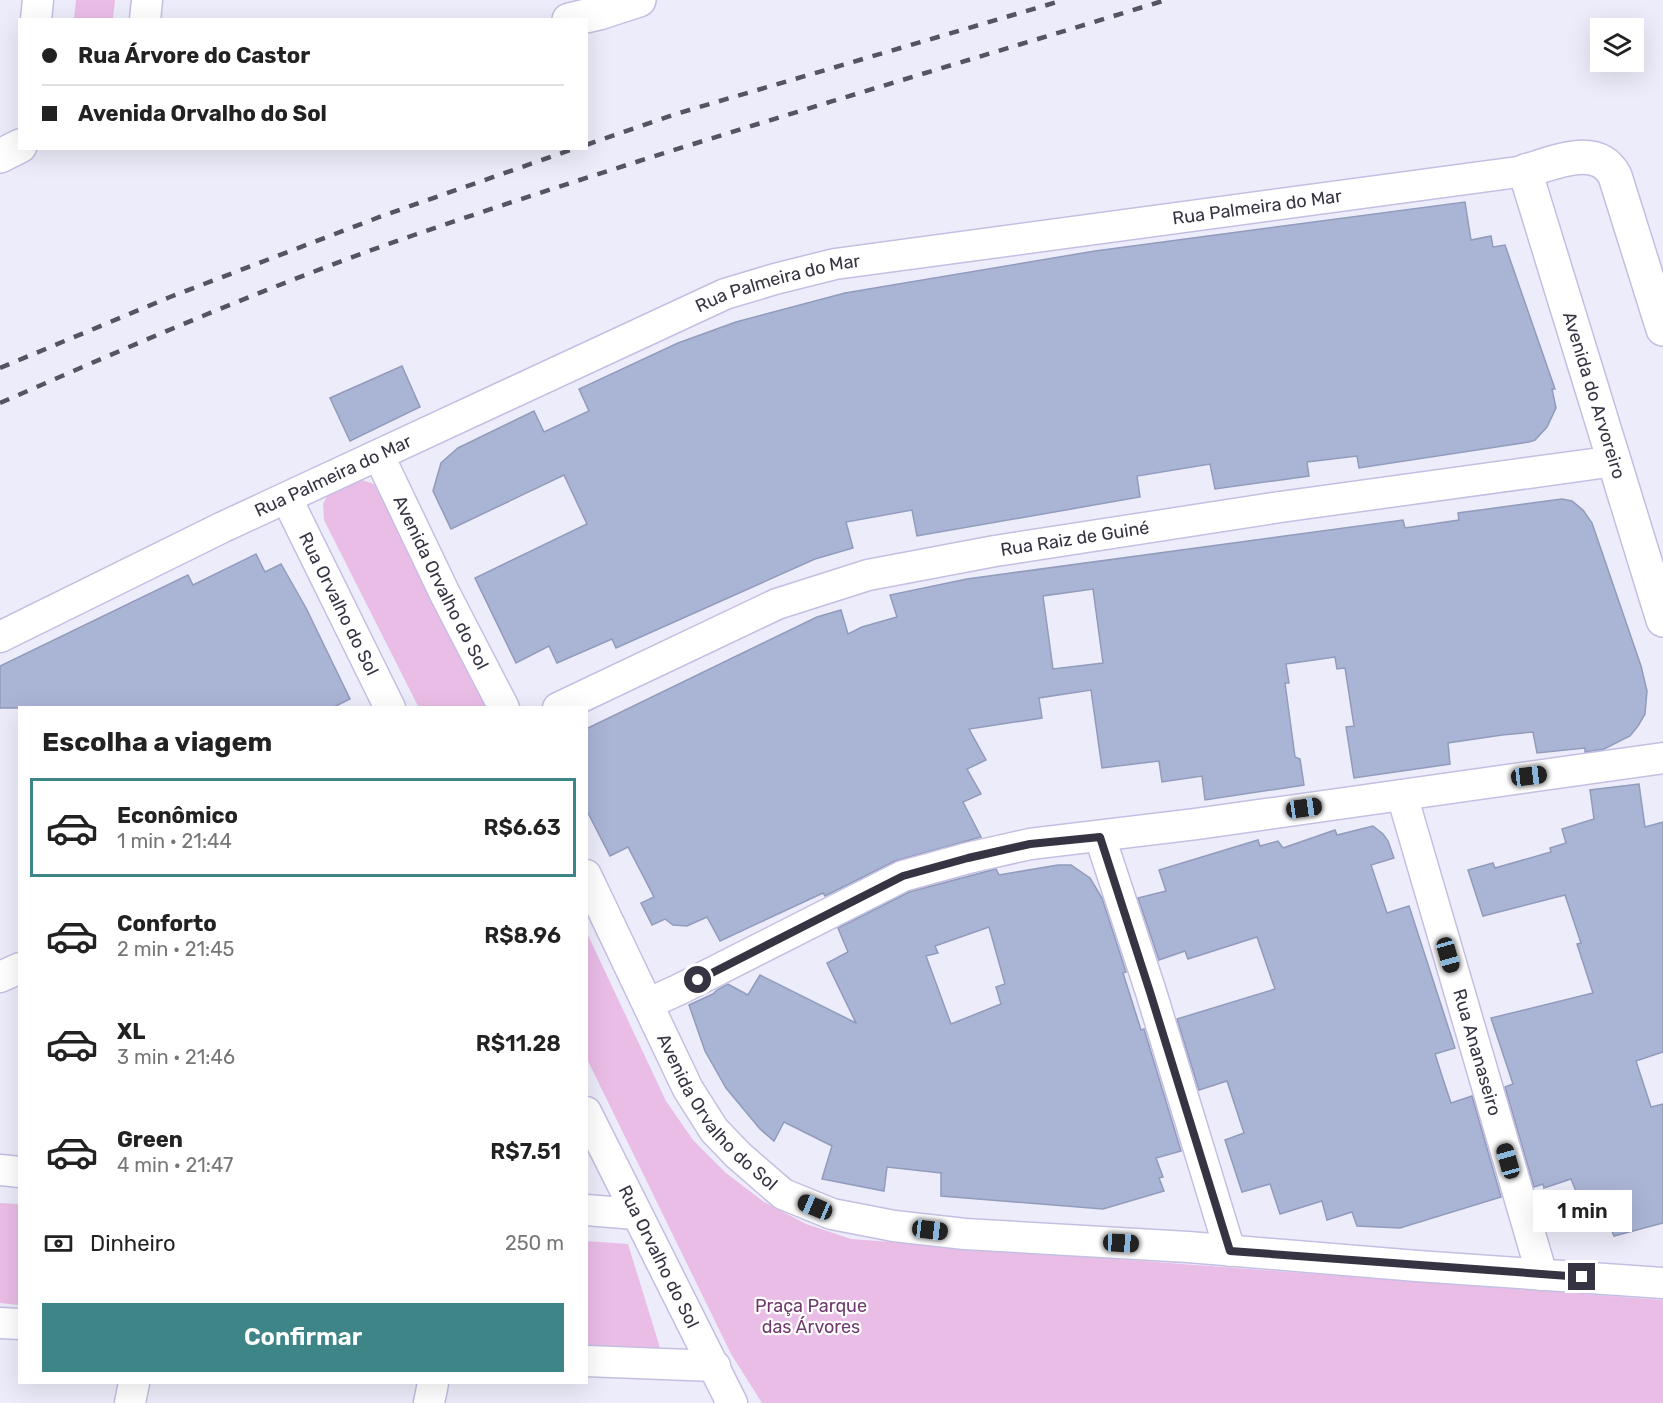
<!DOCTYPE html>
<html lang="pt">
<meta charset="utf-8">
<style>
:root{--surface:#fff;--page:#f2f2f2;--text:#222;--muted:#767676;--line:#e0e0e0;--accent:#3d8586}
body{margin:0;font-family:Rubik,sans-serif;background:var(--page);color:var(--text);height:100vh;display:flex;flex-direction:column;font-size:22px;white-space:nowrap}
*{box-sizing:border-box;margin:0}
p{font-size:20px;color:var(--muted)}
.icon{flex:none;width:33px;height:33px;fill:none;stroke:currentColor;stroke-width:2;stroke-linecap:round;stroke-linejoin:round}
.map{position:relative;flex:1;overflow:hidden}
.panel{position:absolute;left:18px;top:706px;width:570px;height:678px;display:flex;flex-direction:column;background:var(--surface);border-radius:0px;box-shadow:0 6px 24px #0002}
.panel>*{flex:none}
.banner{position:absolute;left:18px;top:18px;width:570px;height:132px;border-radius:0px;box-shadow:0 6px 24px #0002;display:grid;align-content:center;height:132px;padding:0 24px;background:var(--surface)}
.tools{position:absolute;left:1590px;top:18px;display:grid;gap:12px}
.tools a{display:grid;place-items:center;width:54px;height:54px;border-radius:0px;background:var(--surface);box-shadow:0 6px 24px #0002;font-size:30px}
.end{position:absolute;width:27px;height:27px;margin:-14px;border:8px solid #363442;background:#fff;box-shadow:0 0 0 3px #fff}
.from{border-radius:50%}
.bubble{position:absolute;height:42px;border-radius:0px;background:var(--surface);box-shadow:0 6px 24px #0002;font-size:20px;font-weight:600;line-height:42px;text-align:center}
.car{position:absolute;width:18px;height:36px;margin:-18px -9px;border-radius:8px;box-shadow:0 0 4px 2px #0007;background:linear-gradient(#222 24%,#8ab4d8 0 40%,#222 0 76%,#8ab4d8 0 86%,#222 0)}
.banner b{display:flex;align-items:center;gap:21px;height:57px;font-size:22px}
.banner b+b{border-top:2px solid var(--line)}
.banner i{width:15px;height:15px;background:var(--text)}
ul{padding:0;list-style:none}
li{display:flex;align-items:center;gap:18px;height:99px;margin:0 12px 9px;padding:0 12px;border:3px solid transparent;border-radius:0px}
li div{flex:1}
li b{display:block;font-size:22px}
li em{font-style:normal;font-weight:600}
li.selected{border-color:var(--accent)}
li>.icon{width:54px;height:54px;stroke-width:1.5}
h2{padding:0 24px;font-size:27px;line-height:72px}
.pay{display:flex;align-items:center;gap:15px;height:66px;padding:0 24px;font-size:22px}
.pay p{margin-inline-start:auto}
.action{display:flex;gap:12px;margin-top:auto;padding:12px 24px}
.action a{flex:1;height:69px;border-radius:0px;background:var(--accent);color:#fff;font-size:24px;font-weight:600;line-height:69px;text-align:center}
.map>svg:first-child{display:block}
</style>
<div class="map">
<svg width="1663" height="1403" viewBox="0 0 1663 1403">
<rect width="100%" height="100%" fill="#edecfa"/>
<!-- green -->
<g fill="#eabde7">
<path d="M 76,0 L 115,0 L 113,19 L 74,19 Z"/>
<path d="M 359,479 L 374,484 L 490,708 L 419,708 L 324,520 L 323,504 L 330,490 Z"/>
<path d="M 586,931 L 666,1101 L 693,1140 L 726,1173 L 764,1202 L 806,1224 L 851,1239 L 1663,1300 L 1663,1403 L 762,1403 L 731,1354 L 587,1059 Z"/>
<path d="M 0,1203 L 19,1204 L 19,1305 L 0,1303 Z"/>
<path d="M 586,1241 L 628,1244 L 661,1351 L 587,1346 Z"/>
</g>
<!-- building -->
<g fill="#aab4d5" stroke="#919bbb" stroke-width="1.5" fill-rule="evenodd">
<path d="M 1465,202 L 1471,240 L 1491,236 L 1493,247 L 1505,245 L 1555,389 L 1552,389 L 1556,408 L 1547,427 L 1535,440 L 1529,442 L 1359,468 L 1357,456 L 1307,462 L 1309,476 L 1215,489 L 1210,464 L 1137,476 L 1140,497 L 917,536 L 912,510 L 846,522 L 853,548 L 815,559 L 616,648 L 612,639 L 557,663 L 549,646 L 516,663 L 475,578 L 587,524 L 564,475 L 451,529 L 433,491 L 441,463 L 458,448 L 534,411 L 544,432 L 589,411 L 579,389 L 678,343 L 736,322 L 845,293 L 1095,251 Z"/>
<path d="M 402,366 L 420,407 L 350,441 L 330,398 Z"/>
<path d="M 1562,499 L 1572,501 L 1583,510 L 1592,523 L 1641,666 L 1647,691 L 1645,714 L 1638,726 L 1630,736 L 1604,749 L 1585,752 L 1585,748 L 1537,753 L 1533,732 L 1502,735 L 1448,743 L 1450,764 L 1354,778 L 1346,727 L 1354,726 L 1345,668 L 1337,669 L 1335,657 L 1286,664 L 1289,683 L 1285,683 L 1295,757 L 1300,759 L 1304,785 L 1205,800 L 1202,776 L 1162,782 L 1159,761 L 1102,768 L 1091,690 L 1039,698 L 1042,718 L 969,729 L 986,760 L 967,769 L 981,794 L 963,802 L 981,837 L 895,861 L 825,896 L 823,893 L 720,941 L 707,917 L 687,926 L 673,925 L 665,919 L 652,925 L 641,903 L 654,897 L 628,847 L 610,856 L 586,809 L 586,729 L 817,617 L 841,610 L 848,634 L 862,627 L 897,617 L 890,595 L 967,579 L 1403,520 L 1405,528 L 1459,520 L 1458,513 ZM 1093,589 L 1103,663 L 1053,669 L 1043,596 Z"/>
<path d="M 256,554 L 265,572 L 281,564 L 306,608 L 350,699 L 332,708 L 0,708 L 0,666 L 188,575 L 193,585 Z"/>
<path d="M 1639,784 L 1645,827 L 1663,822 L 1663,1052 L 1636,1061 L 1651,1107 L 1663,1104 L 1663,1223 L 1614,1236 L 1595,1191 L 1578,1196 L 1571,1179 L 1544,1188 L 1543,1184 L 1534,1187 L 1505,1087 L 1513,1084 L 1491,1018 L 1593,993 L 1577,944 L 1581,943 L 1565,895 L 1483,916 L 1468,870 L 1493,863 L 1495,868 L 1551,852 L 1550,848 L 1566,843 L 1562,829 L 1594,819 L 1590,790 Z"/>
<path d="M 1373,826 L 1383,834 L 1388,841 L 1394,858 L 1371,865 L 1387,913 L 1409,906 L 1455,1048 L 1435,1054 L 1443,1079 L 1451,1103 L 1472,1096 L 1501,1197 L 1400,1228 L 1357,1226 L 1352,1212 L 1327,1220 L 1322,1201 L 1280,1214 L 1270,1184 L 1242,1192 L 1225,1140 L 1244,1133 L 1227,1081 L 1199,1090 L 1177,1019 L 1275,989 L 1257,937 L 1188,959 L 1185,951 L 1159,960 L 1138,898 L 1166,891 L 1159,870 L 1258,840 L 1260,846 L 1278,841 L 1283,848 L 1335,830 L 1337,835 Z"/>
<path d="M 1058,865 L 1071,865 L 1090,878 L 1102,898 L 1126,972 L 1123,973 L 1141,1030 L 1144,1029 L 1181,1151 L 1156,1158 L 1163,1177 L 1159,1178 L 1164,1191 L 1103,1209 L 941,1196 L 941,1173 L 887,1167 L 884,1191 L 822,1179 L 832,1146 L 784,1122 L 774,1141 L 760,1129 L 726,1088 L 705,1051 L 689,1005 L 713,994 L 717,990 L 728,984 L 748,995 L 760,975 L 856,1023 L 827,963 L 848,952 L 838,928 L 909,892 L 996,869 L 999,875 ZM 989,927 L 1005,984 L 996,987 L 1001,1004 L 951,1024 L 926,956 L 938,953 L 935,946 Z"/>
</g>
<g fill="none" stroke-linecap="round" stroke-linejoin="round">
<defs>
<g id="minor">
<path d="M 36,20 L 38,0"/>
<path d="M 145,20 L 147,0"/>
<path id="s1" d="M 379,456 L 445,594 L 504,708"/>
<path id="s2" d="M 287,499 L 390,708"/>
<path id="s3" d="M 0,637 L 223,527 L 725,294 L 775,279 L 835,264 L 1525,171"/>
<path id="s4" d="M 558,708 L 777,604 L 868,575 L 995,551 L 1280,507 L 1615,461"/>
<path id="s5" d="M 1402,795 L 1542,1275"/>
<path d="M 1100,837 L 1151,992 L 1230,1251"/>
<path id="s6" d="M 586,875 L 688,1089 L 714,1130 L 738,1155 L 783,1194 L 832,1214 L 894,1226 L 965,1234 L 1188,1247 L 1417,1266 L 1663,1283"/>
<path d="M 0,977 L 20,968"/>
<path d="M 649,1003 L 678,990 L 903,876 L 968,858 L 1030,844 L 1196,824 L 1663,758"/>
<path id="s7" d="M 586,1112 L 732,1403"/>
<path d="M 0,1170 L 20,1172"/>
<path d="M 586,1210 L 636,1214"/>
<path d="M 0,1323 L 20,1324"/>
<path d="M 586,1361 L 715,1366"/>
<path d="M 130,1403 L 134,1383"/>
<path d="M 429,1403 L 433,1383"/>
</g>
<g id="tertiary">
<path d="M 569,20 L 599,13 L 639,0"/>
<path d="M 0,156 L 20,146"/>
<path id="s8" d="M 1663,329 L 1615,176 C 1597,142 1555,163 1525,171 L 1663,620"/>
</g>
</defs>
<!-- minor casing -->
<use href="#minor" stroke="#c4bfe2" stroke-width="33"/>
<!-- tertiary casing -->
<use href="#tertiary" stroke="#c4bfe2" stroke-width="36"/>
<!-- minor -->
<use href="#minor" stroke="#fff" stroke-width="30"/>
<!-- tertiary -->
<use href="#tertiary" stroke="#fff" stroke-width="33"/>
<!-- rail -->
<g stroke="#565462" stroke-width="4.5" stroke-dasharray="10 10" stroke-linecap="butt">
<path d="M 586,145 L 679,113 L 1064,0"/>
<path d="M 0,368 L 170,297 L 382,216 L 576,148"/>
<path d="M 0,403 C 137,343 273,284 414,235 C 662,150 915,77 1166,0"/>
</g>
</g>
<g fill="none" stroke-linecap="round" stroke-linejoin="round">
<!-- route -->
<path stroke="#363442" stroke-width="8" d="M 698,980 L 903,876 L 968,858 L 1030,844 L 1100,837 L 1150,992 L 1230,1251 L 1582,1277"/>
</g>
<g text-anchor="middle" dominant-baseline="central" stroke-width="4.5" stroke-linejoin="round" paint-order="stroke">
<!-- street labels -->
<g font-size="18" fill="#363442" stroke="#fff">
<text stroke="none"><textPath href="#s3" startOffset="1342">Rua Palmeira do Mar</textPath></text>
<text stroke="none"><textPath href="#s3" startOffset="856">Rua Palmeira do Mar</textPath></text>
<text stroke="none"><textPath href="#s8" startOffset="494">Avenida do Arvoreiro</textPath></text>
<text stroke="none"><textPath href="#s3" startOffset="370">Rua Palmeira do Mar</textPath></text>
<text stroke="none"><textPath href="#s4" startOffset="548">Rua Raiz de Guiné</textPath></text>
<text stroke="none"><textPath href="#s1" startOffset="141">Avenida Orvalho do Sol</textPath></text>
<text stroke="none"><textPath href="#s2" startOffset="117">Rua Orvalho do Sol</textPath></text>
<text stroke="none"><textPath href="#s5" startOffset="268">Rua Ananaseiro</textPath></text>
<text stroke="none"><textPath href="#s6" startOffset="273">Avenida Orvalho do Sol</textPath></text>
<text stroke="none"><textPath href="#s7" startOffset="162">Rua Orvalho do Sol</textPath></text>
</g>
<!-- park labels -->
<g font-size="18" fill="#6f396d" stroke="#fff">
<text x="811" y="1306">Praça Parque<tspan x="811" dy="21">das Árvores</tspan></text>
</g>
</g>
</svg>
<div class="tools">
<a><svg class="icon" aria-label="layers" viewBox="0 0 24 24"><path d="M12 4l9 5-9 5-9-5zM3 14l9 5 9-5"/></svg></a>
</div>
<i class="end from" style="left:698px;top:980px"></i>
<i class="end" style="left:1582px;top:1277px"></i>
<div class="bubble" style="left:1533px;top:1190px;width:99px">1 min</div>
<i class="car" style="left:1529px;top:776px;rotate:83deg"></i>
<i class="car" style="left:1304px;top:808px;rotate:82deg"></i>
<i class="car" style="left:1448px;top:955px;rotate:164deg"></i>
<i class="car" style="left:1508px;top:1161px;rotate:344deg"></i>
<i class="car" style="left:815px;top:1207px;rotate:293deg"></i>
<i class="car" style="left:930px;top:1230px;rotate:97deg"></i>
<i class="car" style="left:1121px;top:1243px;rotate:93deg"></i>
<div class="banner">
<b><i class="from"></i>Rua Árvore do Castor</b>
<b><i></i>Avenida Orvalho do Sol</b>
</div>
<section class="panel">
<h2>Escolha a viagem</h2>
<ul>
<li class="selected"><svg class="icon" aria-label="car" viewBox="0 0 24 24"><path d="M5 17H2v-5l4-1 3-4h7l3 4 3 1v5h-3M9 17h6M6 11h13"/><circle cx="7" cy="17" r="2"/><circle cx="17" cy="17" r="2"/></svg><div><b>Econômico</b><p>1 min · 21:44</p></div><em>R$6.63</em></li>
<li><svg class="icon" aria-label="car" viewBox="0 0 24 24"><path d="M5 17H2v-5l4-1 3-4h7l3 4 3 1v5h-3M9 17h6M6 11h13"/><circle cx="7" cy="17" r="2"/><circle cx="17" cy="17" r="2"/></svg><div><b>Conforto</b><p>2 min · 21:45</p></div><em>R$8.96</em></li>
<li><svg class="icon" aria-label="car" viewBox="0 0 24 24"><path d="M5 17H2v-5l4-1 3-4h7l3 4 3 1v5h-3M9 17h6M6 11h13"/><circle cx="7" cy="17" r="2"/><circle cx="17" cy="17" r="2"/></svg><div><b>XL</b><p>3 min · 21:46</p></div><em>R$11.28</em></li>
<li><svg class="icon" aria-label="car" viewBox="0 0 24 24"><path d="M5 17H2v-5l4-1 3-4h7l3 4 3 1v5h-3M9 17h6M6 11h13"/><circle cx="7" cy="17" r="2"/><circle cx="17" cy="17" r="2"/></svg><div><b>Green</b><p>4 min · 21:47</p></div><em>R$7.51</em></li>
</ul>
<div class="pay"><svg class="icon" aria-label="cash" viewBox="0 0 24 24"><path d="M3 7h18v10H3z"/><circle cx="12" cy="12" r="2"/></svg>Dinheiro<p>250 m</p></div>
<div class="action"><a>Confirmar</a></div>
</section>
</div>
